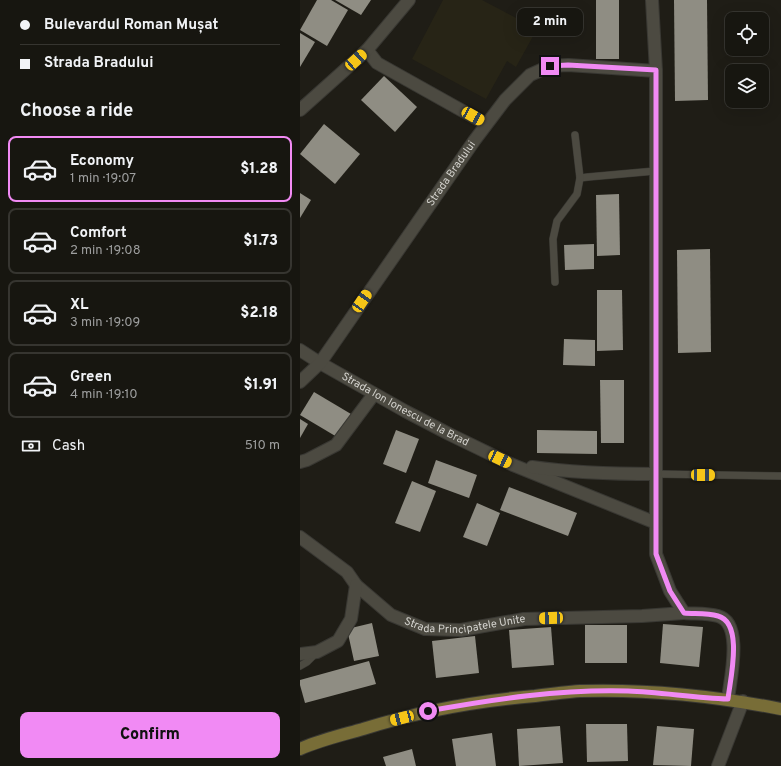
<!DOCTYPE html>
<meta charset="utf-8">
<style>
:root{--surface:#171610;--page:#24231e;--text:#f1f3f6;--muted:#9e9f9f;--line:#363530;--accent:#f18af4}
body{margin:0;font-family:Overpass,sans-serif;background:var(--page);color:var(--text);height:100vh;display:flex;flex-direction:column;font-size:15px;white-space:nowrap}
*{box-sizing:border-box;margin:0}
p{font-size:13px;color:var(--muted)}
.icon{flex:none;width:22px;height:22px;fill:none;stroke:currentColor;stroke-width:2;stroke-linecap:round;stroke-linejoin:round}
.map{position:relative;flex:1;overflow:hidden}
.details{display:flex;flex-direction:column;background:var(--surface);width:300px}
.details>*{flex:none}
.hud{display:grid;align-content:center;height:88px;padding:0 20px;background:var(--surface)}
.tools{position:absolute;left:425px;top:12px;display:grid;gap:8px}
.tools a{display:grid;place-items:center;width:44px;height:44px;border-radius:8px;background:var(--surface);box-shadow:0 4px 16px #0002,0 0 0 1px var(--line);font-size:20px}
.end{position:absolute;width:18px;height:18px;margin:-9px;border:5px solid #f18af4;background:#111;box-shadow:0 0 0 2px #111}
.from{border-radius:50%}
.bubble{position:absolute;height:28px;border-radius:8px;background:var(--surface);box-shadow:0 4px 16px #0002,0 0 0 1px var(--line);font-size:13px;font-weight:800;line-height:28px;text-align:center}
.car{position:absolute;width:12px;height:24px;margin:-12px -6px;border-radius:5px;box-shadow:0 0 3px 1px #0007;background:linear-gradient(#f5c518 24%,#345 0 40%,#f5c518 0 76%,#345 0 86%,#f5c518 0)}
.hud b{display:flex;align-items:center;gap:14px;height:38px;font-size:15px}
.hud b+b{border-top:1px solid var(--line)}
.hud i{width:10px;height:10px;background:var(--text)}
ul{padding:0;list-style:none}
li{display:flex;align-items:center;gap:12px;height:66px;margin:0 8px 6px;padding:0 12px;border:2px solid var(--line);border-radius:8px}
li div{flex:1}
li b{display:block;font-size:15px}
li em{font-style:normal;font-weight:800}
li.current{border-color:var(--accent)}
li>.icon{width:36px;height:36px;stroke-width:1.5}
h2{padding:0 20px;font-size:18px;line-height:48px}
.pay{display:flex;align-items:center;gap:10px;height:44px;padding:0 20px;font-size:15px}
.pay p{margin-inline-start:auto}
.cta{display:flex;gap:8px;margin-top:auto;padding:8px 20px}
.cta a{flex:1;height:46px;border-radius:8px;background:var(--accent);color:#111;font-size:16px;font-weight:800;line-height:46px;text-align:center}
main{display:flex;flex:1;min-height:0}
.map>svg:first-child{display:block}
</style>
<main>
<section class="details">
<div class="hud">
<b><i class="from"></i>Bulevardul Roman Mușat</b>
<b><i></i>Strada Bradului</b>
</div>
<h2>Choose a ride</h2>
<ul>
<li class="current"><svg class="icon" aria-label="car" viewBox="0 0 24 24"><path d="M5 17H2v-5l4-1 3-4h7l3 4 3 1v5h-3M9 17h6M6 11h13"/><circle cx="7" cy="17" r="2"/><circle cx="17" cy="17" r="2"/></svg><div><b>Economy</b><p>1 min · 19:07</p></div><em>$1.28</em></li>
<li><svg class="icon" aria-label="car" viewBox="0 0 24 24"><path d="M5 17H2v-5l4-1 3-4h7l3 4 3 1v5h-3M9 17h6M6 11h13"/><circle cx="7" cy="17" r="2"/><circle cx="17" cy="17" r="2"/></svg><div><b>Comfort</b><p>2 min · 19:08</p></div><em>$1.73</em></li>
<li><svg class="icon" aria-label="car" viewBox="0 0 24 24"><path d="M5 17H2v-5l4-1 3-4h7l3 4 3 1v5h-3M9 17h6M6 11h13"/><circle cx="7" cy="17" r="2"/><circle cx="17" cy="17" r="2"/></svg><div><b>XL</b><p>3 min · 19:09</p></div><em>$2.18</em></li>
<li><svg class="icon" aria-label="car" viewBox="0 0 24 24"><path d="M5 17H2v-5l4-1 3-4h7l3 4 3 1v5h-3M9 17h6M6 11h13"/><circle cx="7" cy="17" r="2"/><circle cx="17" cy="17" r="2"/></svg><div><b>Green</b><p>4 min · 19:10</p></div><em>$1.91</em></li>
</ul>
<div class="pay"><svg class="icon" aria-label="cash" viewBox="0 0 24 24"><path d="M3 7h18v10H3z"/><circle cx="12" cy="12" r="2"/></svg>Cash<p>510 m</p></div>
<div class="cta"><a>Confirm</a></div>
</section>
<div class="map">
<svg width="481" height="766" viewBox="0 0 481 766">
<rect width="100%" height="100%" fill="#1f1d16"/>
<!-- built -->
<path fill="#272416" d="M 143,0 L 182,0 L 237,29 L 216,67 L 207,61 L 186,99 L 112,59 Z"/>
<!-- building -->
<g fill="#8f8d83">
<path d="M 17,0 L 31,0 L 48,10 L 27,46 L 0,30 Z"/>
<path d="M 35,0 L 71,0 L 61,15 Z"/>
<rect x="296" y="0" width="23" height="59"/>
<path d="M 374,0 L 407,0 L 408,100 L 375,101 Z"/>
<path d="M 0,33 L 15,42 L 0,67 Z"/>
<path d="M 84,76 L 117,107 L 95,132 L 61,100 Z"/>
<path d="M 24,124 L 60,154 L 35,184 L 0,154 Z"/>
<path d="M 0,193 L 11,200 L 0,218 Z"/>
<path d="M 319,194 L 320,255 L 297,256 L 296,195 Z"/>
<path d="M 294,244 L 294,269 L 265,270 L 264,245 Z"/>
<path d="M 410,249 L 411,352 L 378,353 L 377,250 Z"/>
<path d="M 297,290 L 322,290 L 323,350 L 297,351 Z"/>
<path d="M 264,339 L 295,340 L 295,366 L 263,365 Z"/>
<path d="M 300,380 L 324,380 L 324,443 L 301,443 Z"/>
<path d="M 14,392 L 51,414 L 37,437 L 0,415 Z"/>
<path d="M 0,419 L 8,424 L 0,438 Z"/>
<path d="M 96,430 L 119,439 L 106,473 L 83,464 Z"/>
<path d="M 237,430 L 297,431 L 297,454 L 237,453 Z"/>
<path d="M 136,460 L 177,475 L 169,498 L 128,483 Z"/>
<path d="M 112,481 L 136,491 L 120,532 L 95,523 Z"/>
<path d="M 209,487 L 277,513 L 268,536 L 200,510 Z"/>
<path d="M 177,503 L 200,513 L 187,546 L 163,537 Z"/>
<path d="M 72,623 L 79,656 L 54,661 L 47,629 Z"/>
<path d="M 363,624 L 403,627 L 399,667 L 360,663 Z"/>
<rect x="285" y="625" width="42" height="38"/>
<path d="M 251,627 L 254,665 L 212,668 L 209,630 Z"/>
<path d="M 175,636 L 179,673 L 136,678 L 132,641 Z"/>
<path d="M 69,661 L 76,684 L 5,703 L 0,685 L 0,680 Z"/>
<path d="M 286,724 L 327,724 L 328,761 L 287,762 Z"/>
<path d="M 260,726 L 263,763 L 219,766 L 217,729 Z"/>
<path d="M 357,726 L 394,729 L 391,766 L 353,765 Z"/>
<path d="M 192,733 L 196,766 L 156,766 L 152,739 Z"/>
<path d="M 112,749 L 116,766 L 86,766 L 83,757 Z"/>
</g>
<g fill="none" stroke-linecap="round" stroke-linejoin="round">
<defs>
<g id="service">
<path d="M 280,178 L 288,177 L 355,171"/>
<path d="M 255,282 L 253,239 L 257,221 L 277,194 L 280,178 L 275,135"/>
<path d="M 356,474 L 481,476"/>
<path d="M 0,666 L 7,662 L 17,652"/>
</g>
<g id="minor">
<path d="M 352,0 L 356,71 L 356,554 L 370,591 L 384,613 C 394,614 407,613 418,616 C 444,623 430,680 428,699"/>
<path d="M 67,50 L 77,63 L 186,124"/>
<path id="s1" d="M 0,350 L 20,363 L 105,411 L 149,434 L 213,465 L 356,523"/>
<path id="s2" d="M 0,382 L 20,363 L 174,141 L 205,100 L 230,75 L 250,66 L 268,65 L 356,71"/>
<path d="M 0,462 L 7,460 L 36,445 L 74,394"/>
<path d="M 232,467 C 273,473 314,474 356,474"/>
<path id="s3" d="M 0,537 L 47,572 L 56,585 L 91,615 L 125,629 L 161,630 L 224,619 L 342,616 L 384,613"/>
<path d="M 0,654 L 17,652 L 38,641 L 51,619 L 56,585"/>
<path d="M 418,766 L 443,701"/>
</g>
<path id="tertiary" d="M 0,110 L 67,50 L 109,0"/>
<path id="primary" d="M 0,749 C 20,740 42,735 63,729 C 120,711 175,701 235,696 C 250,694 265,692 280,691 C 347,689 415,696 481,709"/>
</defs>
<!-- service casing -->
<use href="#service" stroke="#393833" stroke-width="8"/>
<!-- minor casing -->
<use href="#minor" stroke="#393833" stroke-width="14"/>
<!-- tertiary casing -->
<use href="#tertiary" stroke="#393833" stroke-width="14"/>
<!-- primary casing -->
<use href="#primary" stroke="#393833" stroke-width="14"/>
<!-- service -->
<use href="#service" stroke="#4c4a41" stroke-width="7"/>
<!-- minor -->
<use href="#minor" stroke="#4c4a41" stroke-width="12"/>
<!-- tertiary -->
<use href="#tertiary" stroke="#4c4a41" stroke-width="12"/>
<!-- primary -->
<use href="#primary" stroke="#786d37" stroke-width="12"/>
</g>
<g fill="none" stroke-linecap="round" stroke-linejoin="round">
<!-- route -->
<path stroke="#f18af4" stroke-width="5" d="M 128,711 C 194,699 261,689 328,691 C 361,692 394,698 428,699 C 430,680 444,623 418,616 C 407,613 394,614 384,613 L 370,591 L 356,554 L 356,70 L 268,65 L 250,66"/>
</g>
<g text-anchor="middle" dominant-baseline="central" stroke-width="4" stroke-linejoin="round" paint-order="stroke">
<!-- street labels -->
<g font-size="11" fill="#d3d2cd" stroke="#1f1d16">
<text stroke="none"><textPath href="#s2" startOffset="258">Strada Bradului</textPath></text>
<text stroke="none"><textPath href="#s1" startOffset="121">Strada Ion Ionescu de la Brad</textPath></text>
<text stroke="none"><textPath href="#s3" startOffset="197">Strada Principatele Unite</textPath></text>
</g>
</g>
</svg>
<div class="tools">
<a><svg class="icon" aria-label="locate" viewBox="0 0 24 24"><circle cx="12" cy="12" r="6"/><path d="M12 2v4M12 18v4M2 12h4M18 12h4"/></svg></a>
<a><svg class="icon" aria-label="layers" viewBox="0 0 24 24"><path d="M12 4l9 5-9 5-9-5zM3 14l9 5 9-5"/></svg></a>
</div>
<i class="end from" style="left:128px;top:711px"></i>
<i class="end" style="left:250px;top:66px"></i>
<div class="bubble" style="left:217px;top:8px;width:66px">2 min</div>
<i class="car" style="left:56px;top:60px;rotate:48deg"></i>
<i class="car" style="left:173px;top:116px;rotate:119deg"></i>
<i class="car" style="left:62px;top:301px;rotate:34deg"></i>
<i class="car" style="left:200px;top:459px;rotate:115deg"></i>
<i class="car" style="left:403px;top:475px;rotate:91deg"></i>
<i class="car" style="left:251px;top:618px;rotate:268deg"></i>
<i class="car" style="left:102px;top:718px;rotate:255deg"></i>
</div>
</main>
